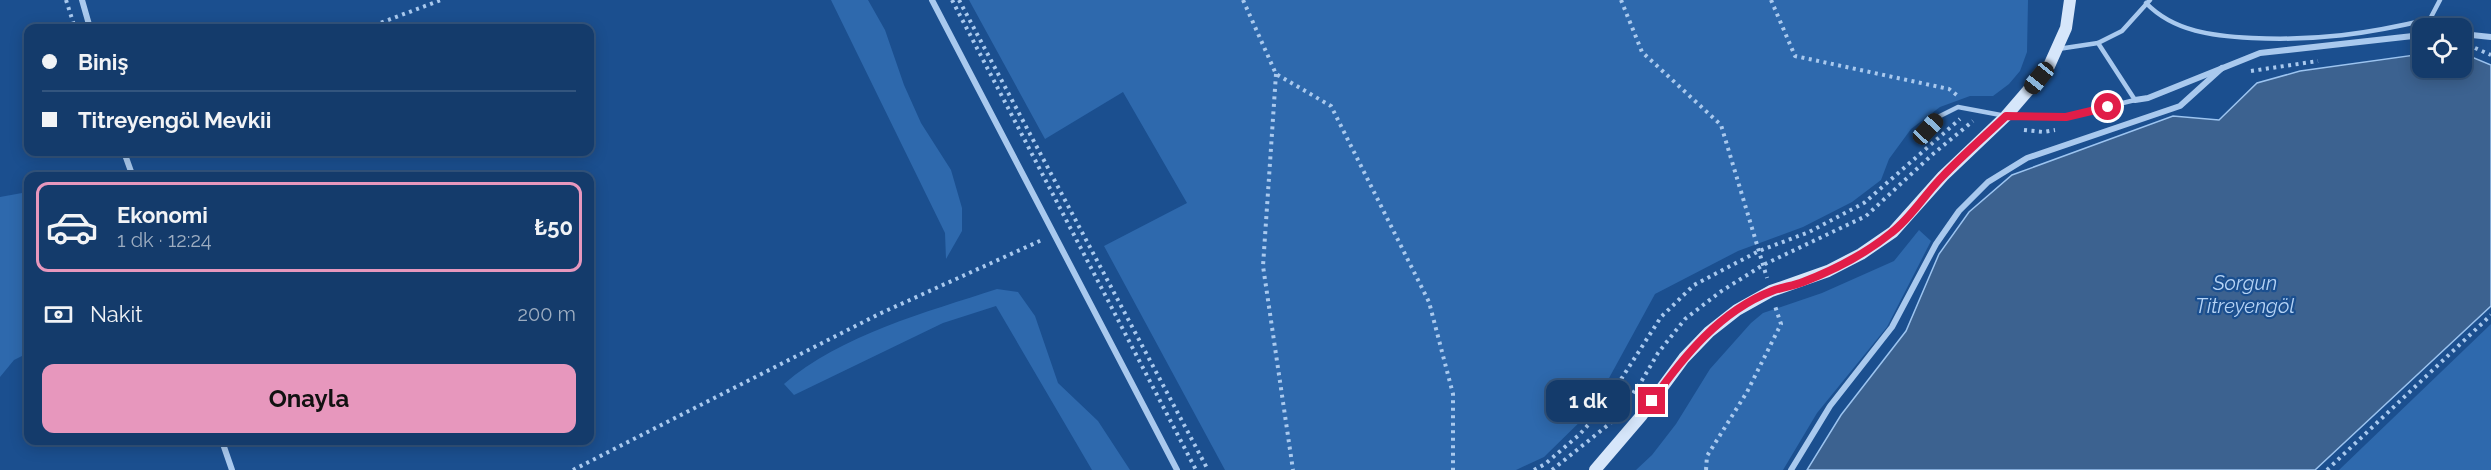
<!DOCTYPE html>
<html lang="tr">
<meta charset="utf-8">
<style>
:root{--surface:#143b6b;--page:#1d4271;--text:#f1f3f6;--muted:#9dadc1;--line:#33557e;--accent:#e797bd}
body{margin:0;font-family:Raleway,sans-serif;background:var(--page);color:var(--text);height:100vh;display:flex;flex-direction:column;font-size:22px;white-space:nowrap}
*{box-sizing:border-box;margin:0}
p{font-size:20px;color:var(--muted)}
.icon{flex:none;width:33px;height:33px;fill:none;stroke:currentColor;stroke-width:2;stroke-linecap:round;stroke-linejoin:round}
.map{position:relative;flex:1;overflow:hidden}
.side{position:absolute;left:24px;top:172px;width:570px;height:273px;display:flex;flex-direction:column;background:var(--surface);border-radius:12px;box-shadow:0 3px 15px #0003,0 0 0 2px var(--line)}
.side>*{flex:none}
.top-card{position:absolute;left:24px;top:24px;width:570px;height:132px;border-radius:12px;box-shadow:0 3px 15px #0003,0 0 0 2px var(--line);display:grid;align-content:center;height:132px;padding:0 18px;background:var(--surface)}
.fabs{position:absolute;left:2412px;top:18px;display:grid;gap:12px}
.fabs a{display:grid;place-items:center;width:60px;height:60px;border-radius:12px;background:var(--surface);box-shadow:0 3px 15px #0003,0 0 0 2px var(--line);font-size:30px}
.end{position:absolute;width:27px;height:27px;margin:-14px;border:8px solid #e11d48;background:#fff;box-shadow:0 0 0 3px #fff}
.from{border-radius:50%}
.bubble{position:absolute;height:42px;border-radius:12px;background:var(--surface);box-shadow:0 3px 15px #0003,0 0 0 2px var(--line);font-size:20px;font-weight:700;line-height:42px;text-align:center}
.car{position:absolute;width:18px;height:36px;margin:-18px -9px;border-radius:8px;box-shadow:0 0 4px 2px #0007;background:linear-gradient(#222 24%,#8ab4d8 0 40%,#222 0 76%,#8ab4d8 0 86%,#222 0)}
.top-card b{display:flex;align-items:center;gap:21px;height:57px;font-size:22px}
.top-card b+b{border-top:2px solid var(--line)}
.top-card i{width:15px;height:15px;background:var(--text)}
ul{padding:10px 0 0;list-style:none}
li{display:flex;align-items:center;gap:18px;height:90px;margin:0 12px 9px;padding:0 6px;border:3px solid transparent;border-radius:12px}
li div{flex:1}
li b{display:block;font-size:22px}
li em{font-style:normal;font-weight:700}
li.current{border-color:var(--accent)}
li>.icon{width:54px;height:54px;stroke-width:1.5}
.pay{display:flex;align-items:center;gap:15px;height:66px;padding:0 18px;font-size:22px}
.pay p{margin-inline-start:auto}
.cta{display:flex;gap:12px;margin-top:auto;padding:12px 18px}
.cta a{flex:1;height:69px;border-radius:12px;background:var(--accent);color:#111;font-size:24px;font-weight:700;line-height:69px;text-align:center}
.map>svg:first-child{display:block}
</style>
<div class="map">
<svg width="2491" height="470" viewBox="0 0 2491 470">
<rect width="100%" height="100%" fill="#1b4f8f"/>
<!-- green -->
<g fill="#2e69ad">
<path d="M 831,0 L 868,0 L 885,30 L 904,85 L 921,123 L 951,170 L 962,208 L 962,231 L 946,259 L 945,233 Z"/>
<path d="M 969,0 L 2028,0 L 2027,52 L 2020,71 L 2009,84 L 1993,96 L 1970,96 L 1940,107 L 1911,129 L 1889,159 L 1881,180 L 1852,202 L 1803,227 L 1738,251 L 1655,294 L 1591,411 L 1544,457 L 1516,470 L 1225,470 L 1104,246 L 1187,203 L 1123,92 L 1045,139 Z"/>
<path d="M 22,193 L 28,193 L 28,353 L 14,360 L 0,377 L 0,197 Z"/>
<path d="M 1919,230 L 1931,241 L 1887,327 L 1817,413 L 1783,470 L 1636,470 L 1652,455 L 1676,424 L 1710,369 L 1751,323 L 1763,313 L 1822,293 L 1894,261 Z"/>
<path d="M 997,289 L 1018,292 L 1035,316 L 1058,383 L 1098,421 L 1130,470 L 1092,470 L 996,306 L 943,323 L 794,395 L 784,384 C 840,335 927,312 997,289 Z"/>
<path d="M 2491,324 L 2491,470 L 2339,470 Z"/>
</g>
<!-- water -->
<path fill="#3c6290" stroke="#9cc4f0" stroke-width="1.5" d="M 2462,53 L 2491,65 L 2491,306 L 2315,470 L 1807,470 L 1841,415 L 1906,331 L 1939,254 L 1969,212 L 2012,175 L 2173,116 L 2219,120 L 2257,83 L 2300,71 L 2422,54 L 2422,68 L 2462,68 Z"/>
<g fill="none" stroke-linecap="round" stroke-linejoin="round">
<!-- path -->
<g stroke="#a9c9ee" stroke-width="4" stroke-dasharray="3 4.5" stroke-linecap="butt">
<path d="M 66,0 L 75,28"/>
<path d="M 952,0 L 1196,470"/>
<path d="M 959,0 L 1208,470"/>
<path d="M 1243,0 L 1276,74 L 1331,106 L 1429,302 L 1453,394 L 1453,470"/>
<path d="M 1621,0 L 1642,52 L 1721,125 L 1767,278"/>
<path d="M 1771,0 L 1795,56 L 1949,89 L 1958,96"/>
<path d="M 367,28 L 441,0"/>
<path d="M 2475,48 L 2491,55"/>
<path d="M 2251,71 L 2318,61"/>
<path d="M 1276,74 L 1263,266 L 1293,470"/>
<path d="M 2024,130 L 2043,132 L 2055,130"/>
<path d="M 573,470 L 879,314 L 1044,239"/>
<path d="M 1534,470 L 1545,464 L 1579,435 L 1600,412 L 1661,317 L 1694,285 L 1759,251 L 1809,232 L 1864,203 L 1960,119"/>
<path d="M 1552,470 L 1613,421 L 1641,382 L 1658,353 L 1685,319 L 1720,292 L 1763,265 L 1866,216 L 1933,154 L 1973,121"/>
<path d="M 1706,470 L 1707,456 L 1747,392 L 1781,324 L 1775,306"/>
<path d="M 2327,470 L 2491,315"/>
</g>
<!-- lane -->
<g stroke="#a9c9ee" stroke-width="4.5">
<path d="M 2146,3 C 2174,32 2214,36 2252,38 C 2317,41 2367,34 2430,19 L 2440,0"/>
<path d="M 2098,43 L 2122,31 L 2150,0"/>
<path d="M 1928,129 L 1940,116 L 1958,107 L 2006,116 L 2066,117 L 2135,100 L 2098,43 L 2058,49"/>
</g>
<!-- street -->
<g stroke="#a9c9ee" stroke-width="6">
<path d="M 82,0 L 90,28"/>
<path d="M 932,0 L 1177,470"/>
<path d="M 2462,34 L 2491,37"/>
<path d="M 2135,100 L 2148,98 L 2260,53 L 2422,35"/>
<path d="M 124,152 L 133,177"/>
<path d="M 222,441 L 232,470"/>
<path d="M 1791,470 L 1830,406 L 1892,327 L 1936,244 L 1959,211 L 1988,182 L 2027,158 L 2180,106 L 2222,68"/>
</g>
<!-- secondary -->
<path stroke="#d6e6fa" stroke-width="12" d="M 1595,470 L 1642,415 L 1684,358 L 1709,332 L 1737,310 L 1771,291 L 1828,271 L 1861,254 L 1893,232 L 1943,176 L 2006,116 L 2049,66 L 2066,28 L 2070,0"/>
</g>
<g fill="none" stroke-linecap="round" stroke-linejoin="round">
<!-- route -->
<path stroke="#e11d48" stroke-width="8" d="M 1652,401 C 1683,357 1720,311 1772,291 C 1782,287 1793,286 1803,282 C 1834,270 1865,254 1891,233 C 1911,218 1925,194 1943,176 C 1963,155 1985,136 2006,116 L 2066,117 L 2108,107"/>
</g>
<g text-anchor="middle" dominant-baseline="central" stroke-width="4.5" stroke-linejoin="round" paint-order="stroke">
<!-- water labels -->
<g font-size="20" font-style="italic" fill="#b5d3f5" stroke="#1b4f8f">
<text x="2245" y="283">Sorgun<tspan x="2245" dy="23">Titreyengöl</tspan></text>
</g>
</g>
</svg>
<div class="fabs">
<a><svg class="icon" aria-label="locate" viewBox="0 0 24 24"><circle cx="12" cy="12" r="6"/><path d="M12 2v4M12 18v4M2 12h4M18 12h4"/></svg></a>
</div>
<i class="end from" style="left:2108px;top:107px"></i>
<i class="end" style="left:1652px;top:401px"></i>
<div class="bubble" style="left:1546px;top:380px;width:84px">1 dk</div>
<i class="car" style="left:2039px;top:78px;rotate:219deg"></i>
<i class="car" style="left:1928px;top:129px;rotate:43deg"></i>
<div class="top-card">
<b><i class="from"></i>Biniş</b>
<b><i></i>Titreyengöl Mevkii</b>
</div>
<section class="side">
<ul>
<li class="current"><svg class="icon" aria-label="car" viewBox="0 0 24 24"><path d="M5 17H2v-5l4-1 3-4h7l3 4 3 1v5h-3M9 17h6M6 11h13"/><circle cx="7" cy="17" r="2"/><circle cx="17" cy="17" r="2"/></svg><div><b>Ekonomi</b><p>1 dk · 12:24</p></div><em>₺50</em></li>
</ul>
<div class="pay"><svg class="icon" aria-label="cash" viewBox="0 0 24 24"><path d="M3 7h18v10H3z"/><circle cx="12" cy="12" r="2"/></svg>Nakit<p>200 m</p></div>
<div class="cta"><a>Onayla</a></div>
</section>
</div>
